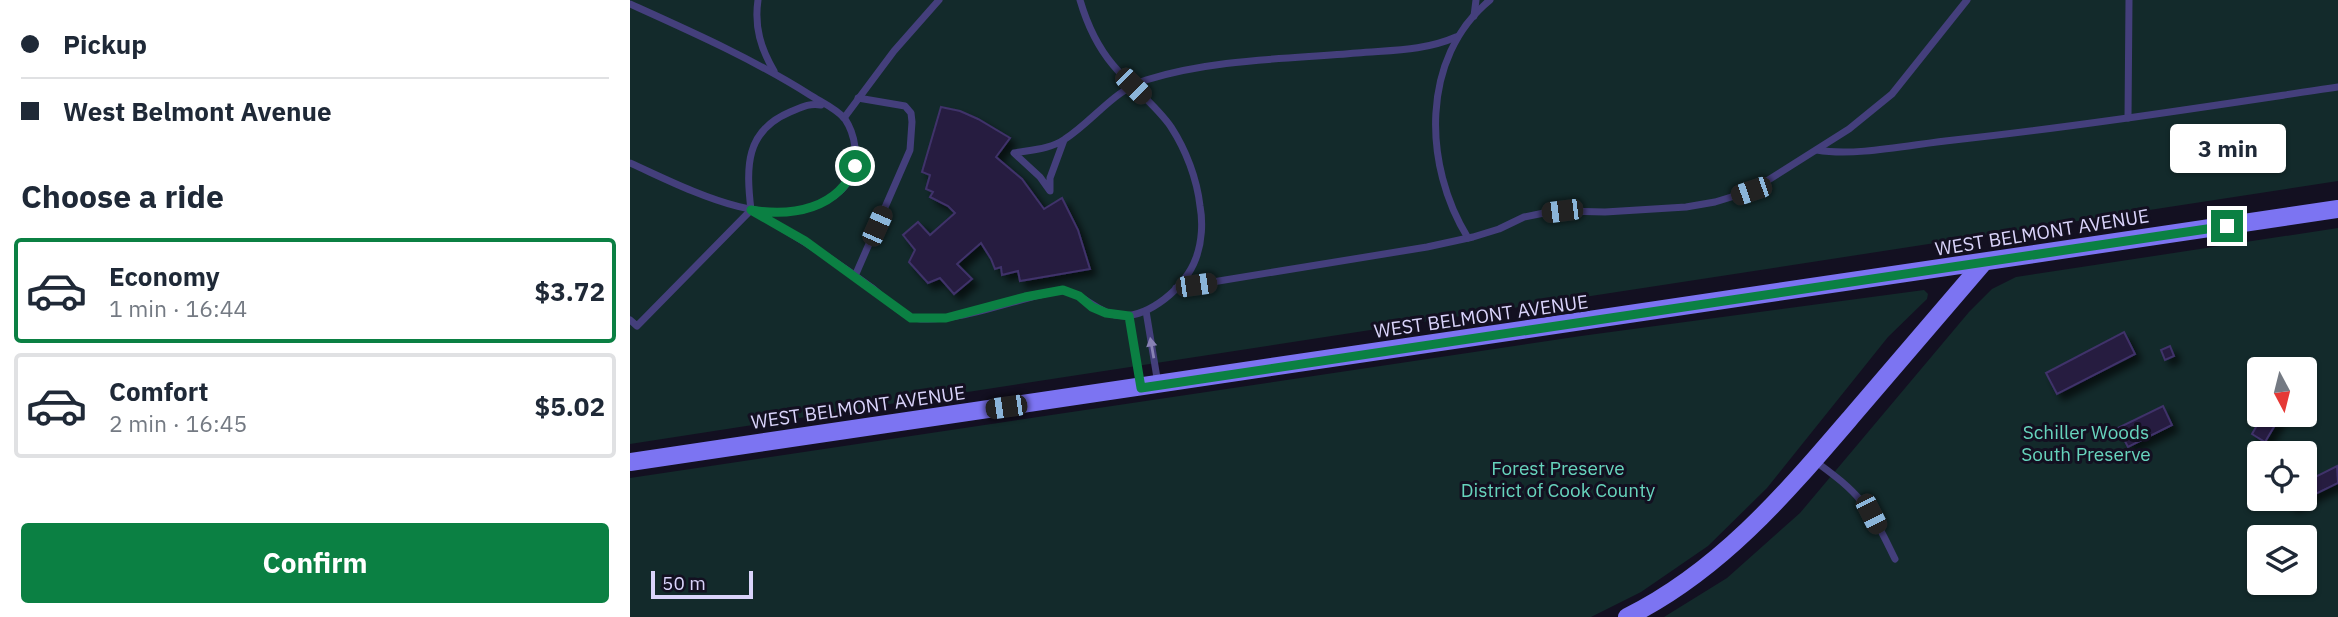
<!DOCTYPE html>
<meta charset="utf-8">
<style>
:root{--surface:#fff;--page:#f2f2f3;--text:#1f2937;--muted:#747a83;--line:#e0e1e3;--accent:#0b8043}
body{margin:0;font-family:"IBM Plex Sans",sans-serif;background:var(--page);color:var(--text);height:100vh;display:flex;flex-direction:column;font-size:26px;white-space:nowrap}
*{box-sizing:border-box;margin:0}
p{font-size:23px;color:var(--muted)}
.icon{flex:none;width:38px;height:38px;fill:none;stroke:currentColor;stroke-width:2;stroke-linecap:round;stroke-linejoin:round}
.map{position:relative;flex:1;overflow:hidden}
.panel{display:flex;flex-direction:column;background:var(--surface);width:630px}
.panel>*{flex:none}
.banner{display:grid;align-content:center;height:154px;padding:0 21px;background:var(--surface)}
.needle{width:46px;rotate:173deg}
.buttons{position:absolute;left:1617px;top:357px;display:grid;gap:14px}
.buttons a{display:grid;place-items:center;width:70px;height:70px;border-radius:7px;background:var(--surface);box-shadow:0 2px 5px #0004;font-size:35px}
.scale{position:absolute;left:21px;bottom:18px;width:102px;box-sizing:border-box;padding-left:7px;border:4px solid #dad4fb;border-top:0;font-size:19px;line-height:24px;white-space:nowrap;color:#dad4fb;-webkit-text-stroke:5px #131021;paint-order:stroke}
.end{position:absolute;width:32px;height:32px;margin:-16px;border:9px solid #0b8043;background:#fff;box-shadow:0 0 0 4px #fff}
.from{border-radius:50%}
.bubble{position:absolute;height:49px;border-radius:7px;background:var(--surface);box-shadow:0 2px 5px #0004;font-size:23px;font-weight:700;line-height:49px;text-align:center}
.car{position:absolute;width:21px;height:42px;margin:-21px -10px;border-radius:9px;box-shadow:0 0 5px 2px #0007;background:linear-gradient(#222 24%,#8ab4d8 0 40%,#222 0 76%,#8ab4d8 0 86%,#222 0)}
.banner b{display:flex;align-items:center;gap:24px;height:66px;font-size:26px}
.banner b+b{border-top:2px solid var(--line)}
.banner i{width:18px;height:18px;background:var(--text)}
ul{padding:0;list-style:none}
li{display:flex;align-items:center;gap:21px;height:105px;margin:0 14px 10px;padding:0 7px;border:4px solid var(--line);border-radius:7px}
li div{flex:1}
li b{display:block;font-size:26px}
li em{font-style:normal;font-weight:700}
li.current{border-color:var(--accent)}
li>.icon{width:63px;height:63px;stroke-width:1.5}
h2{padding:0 21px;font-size:32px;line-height:84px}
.cta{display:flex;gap:14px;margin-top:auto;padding:14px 21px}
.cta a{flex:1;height:80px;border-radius:7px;background:var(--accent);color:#fff;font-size:28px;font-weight:700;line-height:80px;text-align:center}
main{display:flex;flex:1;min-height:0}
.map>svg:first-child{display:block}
</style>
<main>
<section class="panel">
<div class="banner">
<b><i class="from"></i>Pickup</b>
<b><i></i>West Belmont Avenue</b>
</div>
<h2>Choose a ride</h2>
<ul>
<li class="current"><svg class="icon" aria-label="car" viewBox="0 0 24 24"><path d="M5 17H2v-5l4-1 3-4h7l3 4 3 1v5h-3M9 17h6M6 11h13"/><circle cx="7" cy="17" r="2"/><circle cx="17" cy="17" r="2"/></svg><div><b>Economy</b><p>1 min · 16:44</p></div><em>$3.72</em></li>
<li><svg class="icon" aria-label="car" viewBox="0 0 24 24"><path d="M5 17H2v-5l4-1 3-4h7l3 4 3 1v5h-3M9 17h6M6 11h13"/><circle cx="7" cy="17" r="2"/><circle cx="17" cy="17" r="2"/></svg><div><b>Comfort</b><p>2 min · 16:45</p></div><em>$5.02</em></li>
</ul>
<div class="cta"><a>Confirm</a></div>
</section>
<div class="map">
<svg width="1708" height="617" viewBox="0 0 1708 617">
<defs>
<filter id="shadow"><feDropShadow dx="6" dy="6" stdDeviation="3.5" flood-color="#0009"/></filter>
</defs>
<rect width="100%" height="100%" fill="#131021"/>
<!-- green -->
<g fill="#132a2b" fill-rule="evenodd">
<path d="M 0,0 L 1708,0 L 1708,181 L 0,444 Z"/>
<path d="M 1708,228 L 1708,617 L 1034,617 L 1097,578 L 1170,513 L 1339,312 L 1362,289 L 1386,277 ZM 1629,369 L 1675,369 L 1675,415 L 1629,415 ZM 1629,453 L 1675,453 L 1675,499 L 1629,499 ZM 1629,537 L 1675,537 L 1675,583 L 1629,583 Z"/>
<path d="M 1294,290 L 1298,294 L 1297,299 L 1258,337 L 1137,488 L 1078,546 L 1011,592 L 961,617 L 0,617 L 0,478 L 951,336 Z"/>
</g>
<!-- building -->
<g fill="#261d40" stroke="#3f326a" stroke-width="2" filter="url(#shadow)">
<path d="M 311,107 L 330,111 L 348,119 L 380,138 L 366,157 L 392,179 L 414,209 L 432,198 L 448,230 L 460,269 L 390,281 L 388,271 L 372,275 L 371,267 L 365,269 L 361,259 L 351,243 L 327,264 L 342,279 L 324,294 L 310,278 L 298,283 L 279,262 L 285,250 L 273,235 L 288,222 L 300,235 L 325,213 L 318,206 L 300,197 L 303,192 L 296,189 L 300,175 L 292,172 Z"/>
<path d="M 1494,332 L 1505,354 L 1427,394 L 1416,373 Z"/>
<path d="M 1540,346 L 1544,356 L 1535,360 L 1531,350 Z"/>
<path d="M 1533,406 L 1542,425 L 1498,447 L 1488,428 Z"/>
<path d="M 1633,415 L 1651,415 L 1635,442 L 1622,434 Z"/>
<path d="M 1707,466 L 1708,483 L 1661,506 L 1658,499 L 1675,499 L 1675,482 Z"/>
</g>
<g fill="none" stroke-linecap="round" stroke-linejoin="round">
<!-- service -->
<g stroke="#443f7c" stroke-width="7">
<path d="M 128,0 C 124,27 131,49 144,71"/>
<path d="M 0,4 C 62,32 123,59 180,95 C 191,102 207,109 215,119 C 225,134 229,158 222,175 C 217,186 207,195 196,201 C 139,234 54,187 0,163"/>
<path d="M 844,16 L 846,0"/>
<path d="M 214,118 L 264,51 L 309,0"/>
<path d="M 1498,118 L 1499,0"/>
<path d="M 434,140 L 420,178 L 420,191 L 410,177 L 384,153 C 400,150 421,149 435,139 C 463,121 484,90 516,80 C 583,59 658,59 727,53 C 761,50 794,51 826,37"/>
<path d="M 1187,150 C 1226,157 1283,144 1324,140 C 1452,126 1580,106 1708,87"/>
<path d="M 121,210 C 163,234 203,259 241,287 C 251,295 273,316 284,318 C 323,325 387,298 428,291 C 447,288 466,312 485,315 C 517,321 556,287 566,258 C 572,242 573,222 570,206 C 567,179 556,150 541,127 C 525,104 501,87 483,65 C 467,46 457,24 450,0"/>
<path d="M 121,210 C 116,167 115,131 160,112 C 172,107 179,103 191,105"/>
<path d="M 838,238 C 793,166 790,57 860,0"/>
<path d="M 225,276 L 280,150 L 282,122 L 281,113 L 275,106 L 228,98"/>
<path d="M 546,288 L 797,247 L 843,237 L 869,229 L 894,217 L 914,213 L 932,211 L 975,212 L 1056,207 L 1085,202 L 1121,191 L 1219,129 L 1262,94 L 1337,0"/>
<path d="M 516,311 L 528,384"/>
<path d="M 499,316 L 510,384"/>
<path d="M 0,320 L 7,326 L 121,210"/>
<path d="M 1185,461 C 1201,473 1218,485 1231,501 C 1246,518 1255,539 1265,559"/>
</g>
<!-- secondary -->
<g stroke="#7c74f2" stroke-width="18">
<path d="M 0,462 L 1708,209"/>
<path d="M 997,617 C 1090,571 1156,493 1222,416 C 1266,365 1310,313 1354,262"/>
</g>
</g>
<!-- one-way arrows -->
<defs><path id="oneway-solid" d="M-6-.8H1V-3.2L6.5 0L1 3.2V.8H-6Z" transform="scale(1.75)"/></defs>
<use fill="#8882b5" href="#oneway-solid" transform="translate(522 348) rotate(-100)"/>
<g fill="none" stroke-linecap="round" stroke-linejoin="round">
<!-- route -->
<path stroke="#0b8043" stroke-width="9" d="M 225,166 C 209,209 162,217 121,210 L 175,241 L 281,318 L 316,318 L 395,297 L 433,290 L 449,296 L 462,307 L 476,313 L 499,316 L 511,388 L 1597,226"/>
</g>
<g text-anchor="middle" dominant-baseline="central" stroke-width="6" stroke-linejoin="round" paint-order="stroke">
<!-- street labels -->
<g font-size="19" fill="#dad4fb" stroke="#131021">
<text transform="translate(1412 232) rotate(-9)">WEST BELMONT AVENUE</text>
<text transform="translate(851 316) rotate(-8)">WEST BELMONT AVENUE</text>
<text transform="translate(228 407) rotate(-8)">WEST BELMONT AVENUE</text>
</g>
<!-- park labels -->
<g font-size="19" fill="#67d4bd" stroke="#131021">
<text x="1456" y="432">Schiller Woods<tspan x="1456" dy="22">South Preserve</tspan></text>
<text x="928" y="468">Forest Preserve<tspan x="928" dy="22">District of Cook County</tspan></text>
</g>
</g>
</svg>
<div class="buttons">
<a><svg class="needle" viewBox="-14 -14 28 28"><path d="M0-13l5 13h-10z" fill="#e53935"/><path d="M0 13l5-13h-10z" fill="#747a83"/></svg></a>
<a><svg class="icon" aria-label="locate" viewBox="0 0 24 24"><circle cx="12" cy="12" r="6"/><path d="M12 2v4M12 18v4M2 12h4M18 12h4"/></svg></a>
<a><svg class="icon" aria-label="layers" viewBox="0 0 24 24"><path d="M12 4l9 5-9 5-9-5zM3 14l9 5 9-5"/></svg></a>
</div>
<div class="scale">50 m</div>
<i class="end from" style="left:225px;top:166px"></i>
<i class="end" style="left:1597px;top:226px"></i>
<div class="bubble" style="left:1540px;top:124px;width:116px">3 min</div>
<i class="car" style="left:503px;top:86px;rotate:135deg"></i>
<i class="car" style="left:1121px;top:191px;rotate:251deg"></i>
<i class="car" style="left:932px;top:211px;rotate:263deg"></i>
<i class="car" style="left:247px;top:226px;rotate:24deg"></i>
<i class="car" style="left:566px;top:285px;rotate:82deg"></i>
<i class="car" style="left:376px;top:407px;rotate:262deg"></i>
<i class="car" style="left:1241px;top:514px;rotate:153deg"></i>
</div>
</main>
